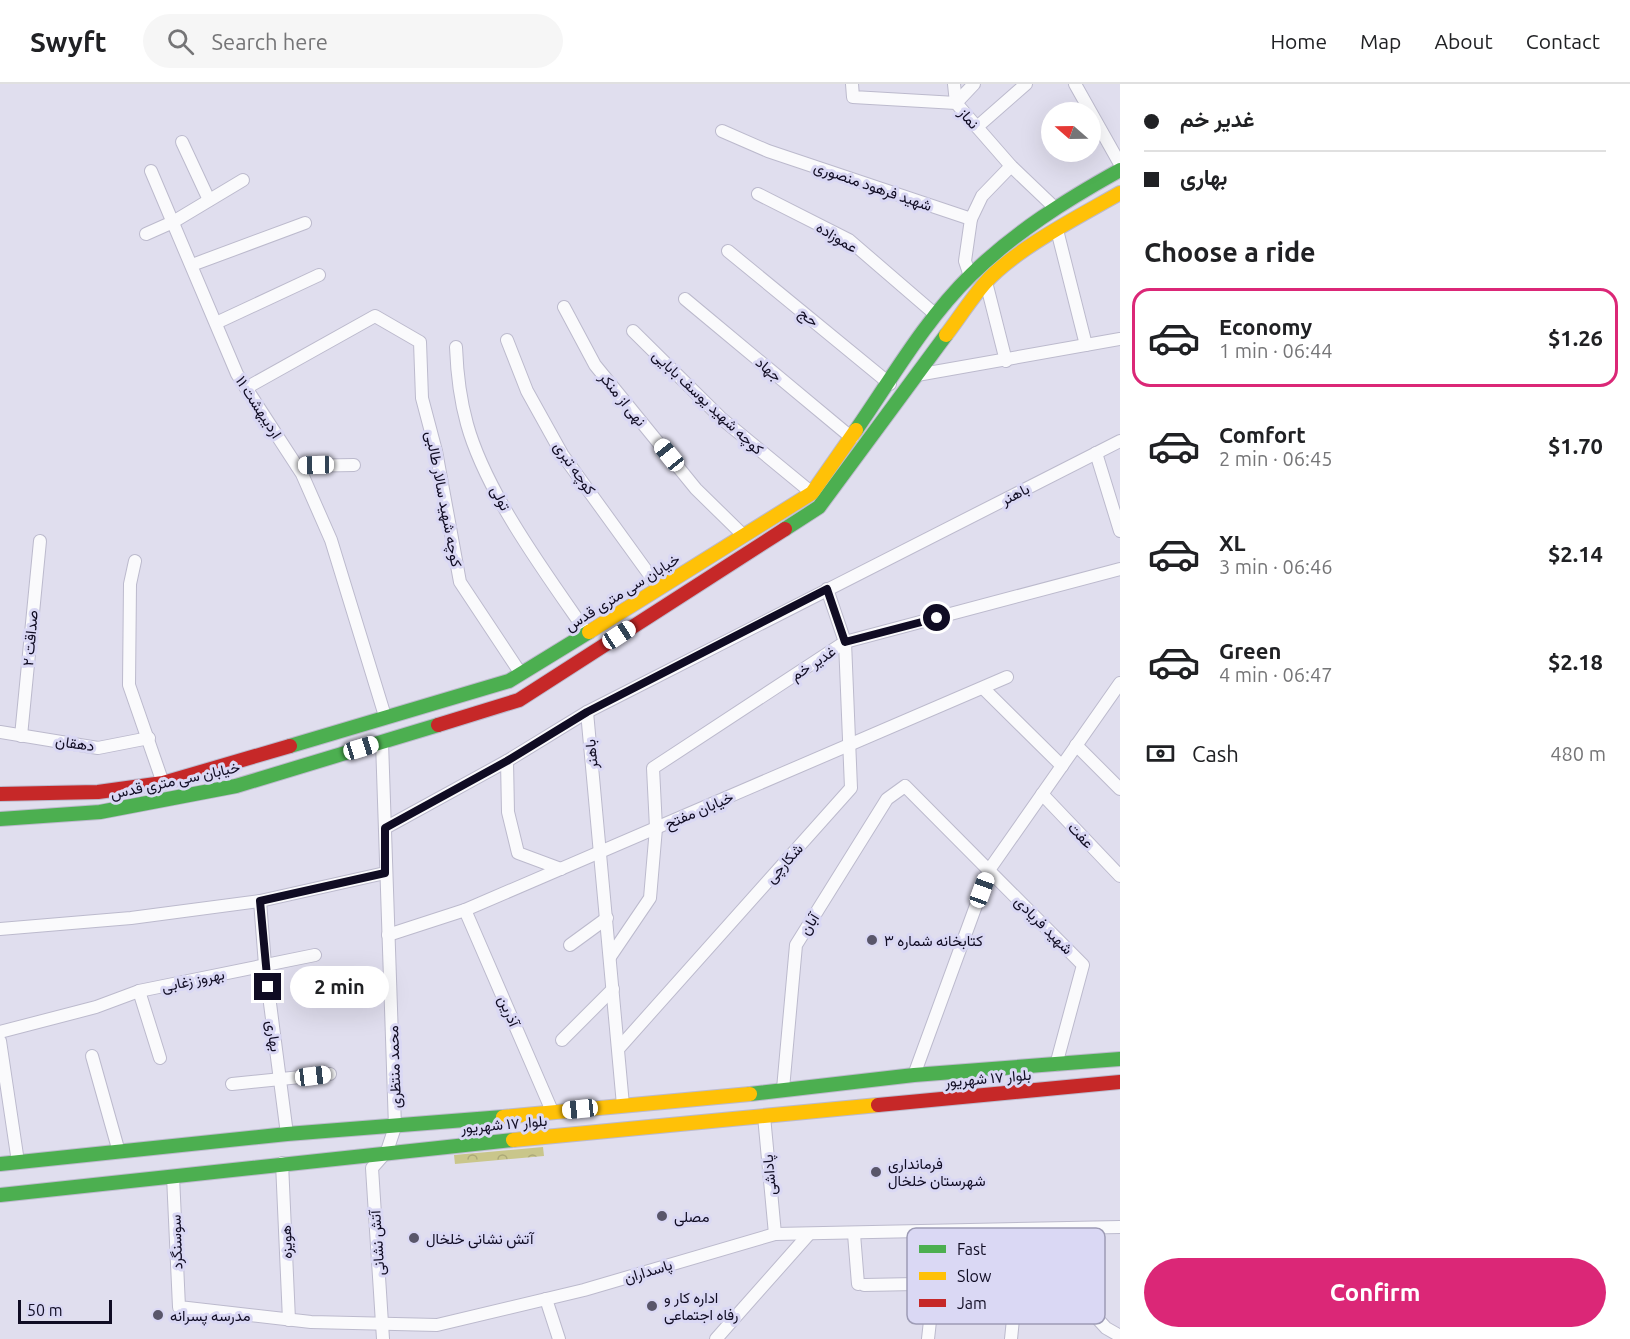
<!DOCTYPE html>
<meta charset="utf-8">
<style>
:root{--surface:#fff;--page:#f6f6f6;--text:#202124;--muted:#757577;--line:#e0e0e0;--accent:#db2777}
body{margin:0;font-family:Ubuntu,Vazirmatn,sans-serif;background:var(--page);color:var(--text);height:100vh;display:flex;flex-direction:column;font-size:22px;white-space:nowrap}
*{box-sizing:border-box;margin:0}
p{font-size:20px;color:var(--muted)}
.icon{flex:none;width:33px;height:33px;fill:none;stroke:currentColor;stroke-width:2;stroke-linecap:round;stroke-linejoin:round}
.map{position:relative;flex:1;overflow:hidden}
.drawer{display:flex;flex-direction:column;background:var(--surface);width:510px}
.drawer>*{flex:none}
.hud{display:grid;align-content:center;height:132px;padding:0 24px;background:var(--surface)}
.needle{width:39px;rotate:290deg}
.tools{position:absolute;left:1041px;top:18px;display:grid;gap:12px}
.tools a{display:grid;place-items:center;width:60px;height:60px;border-radius:50%;background:var(--surface);box-shadow:0 6px 24px #0002;font-size:30px}
.scale{position:absolute;left:18px;bottom:15px;width:94px;box-sizing:border-box;padding-left:6px;border:3px solid #100c23;border-top:0;font-size:16px;line-height:21px;white-space:nowrap;color:#100c23;-webkit-text-stroke:4px #dad8f4;paint-order:stroke}
.end{position:absolute;width:27px;height:27px;margin:-14px;border:8px solid #100c23;background:#fff;box-shadow:0 0 0 3px #fff}
.from{border-radius:50%}
.bubble{position:absolute;height:42px;border-radius:21px;background:var(--surface);box-shadow:0 6px 24px #0002;font-size:20px;font-weight:600;line-height:42px;text-align:center}
.car{position:absolute;width:18px;height:36px;margin:-18px -9px;border-radius:8px;box-shadow:0 0 4px 2px #0007;background:linear-gradient(#fff 24%,#345 0 40%,#fff 0 76%,#345 0 86%,#fff 0)}
.hud b{display:flex;align-items:center;gap:21px;height:57px;font-size:22px}
.hud b+b{border-top:2px solid var(--line)}
.hud i{width:15px;height:15px;background:var(--text)}
ul{padding:0;list-style:none}
li{display:flex;align-items:center;gap:18px;height:99px;margin:0 12px 9px;padding:0 12px;border:3px solid transparent;border-radius:18px}
li div{flex:1}
li b{display:block;font-size:22px}
li em{font-style:normal;font-weight:600}
li.current{border-color:var(--accent)}
li>.icon{width:54px;height:54px;stroke-width:1.5}
h2{padding:0 24px;font-size:27px;line-height:72px}
.pay{display:flex;align-items:center;gap:15px;height:66px;padding:0 24px;font-size:22px}
.pay p{margin-inline-start:auto}
.primary-button{display:flex;gap:12px;margin-top:auto;padding:12px 24px}
.primary-button a{flex:1;height:69px;border-radius:36px;background:var(--accent);color:#fff;font-size:24px;font-weight:600;line-height:69px;text-align:center}
header{display:flex;align-items:center;gap:36px;box-sizing:border-box;height:84px;padding:0 30px;background:var(--surface);border-bottom:2px solid var(--line)}
header strong{font-size:28px}
nav{display:flex;gap:33px;margin-inline-start:auto;font-size:21px}
.search{width:420px;height:54px;background:var(--page);display:flex;align-items:center;gap:15px;box-sizing:border-box;padding:0 21px;border-radius:33px;color:var(--muted);font-size:22px}
main{display:flex;flex:1;min-height:0}
.map>svg:first-child{display:block}
</style>
<header>
<strong>Swyft</strong>
<div class="search"><svg class="icon" aria-label="search" viewBox="0 0 24 24"><circle cx="10" cy="10" r="6"/><path d="M15 15l6 6"/></svg>Search here</div>
<nav><a>Home</a><a>Map</a><a>About</a><a>Contact</a></nav>
</header>
<main>
<div class="map">
<svg width="1120" height="1255" viewBox="0 0 1120 1255">
<defs>
<pattern id="park-crowns" width="20" height="18" patternUnits="userSpaceOnUse" patternTransform="scale(1.5)"><rect width="20" height="18" fill="#c9c68b"/><path d="M2 6a3 3 0 1 1 6 0M12 15a3 3 0 1 1 6 0" fill="none" stroke="#aca978"/></pattern>
</defs>
<rect width="100%" height="100%" fill="#e0deee"/>
<!-- park -->
<path fill="url(#park-crowns)" d="M 543,1063 L 544,1072 L 455,1080 L 454,1071 Z"/>
<g fill="none" stroke-linecap="round" stroke-linejoin="round">
<defs>
<g id="street">
<path d="M 852,0 L 853,13 L 956,19 L 1011,82 L 1054,123"/>
<path d="M 954,0 L 956,19"/>
<path d="M 1075,0 L 1120,80"/>
<path d="M 956,19 L 974,0"/>
<path d="M 977,43 L 1026,0"/>
<path d="M 722,47 L 768,67 L 971,135 L 965,177 L 970,192"/>
<path d="M 182,58 L 209,116"/>
<path d="M 151,87 L 237,290 L 302,390 L 331,456 L 385,632"/>
<path d="M 758,110 L 849,156 L 936,231"/>
<path d="M 971,135 L 982,112 L 1011,82"/>
<path d="M 1057,146 L 1086,261"/>
<path d="M 146,150 L 173,138 L 243,96"/>
<path d="M 728,167 L 890,300"/>
<path d="M 192,181 L 305,139"/>
<path d="M 986,198 L 1006,277"/>
<path d="M 685,215 L 852,354"/>
<path d="M 564,223 L 595,281 L 696,405 L 743,451"/>
<path d="M 216,239 L 319,191"/>
<path d="M 633,247 L 722,335 L 812,409"/>
<path d="M 507,256 L 527,307 L 562,370 L 659,504"/>
<path d="M 456,263 C 457,289 460,315 467,340 C 486,409 546,490 587,549"/>
<path d="M 917,291 L 1120,255"/>
<path d="M 246,304 L 375,232 L 420,258 L 422,314 L 436,367 L 460,498 L 521,590"/>
<path d="M 1096,369 L 1120,447"/>
<path d="M 297,382 L 354,381"/>
<path d="M 135,477 L 130,500 L 129,601 L 163,699"/>
<path d="M 983,604 L 1062,682"/>
<path d="M 587,628 L 623,1021"/>
<path d="M 0,648 L 98,664 L 149,654"/>
<path d="M 21,652 L 40,457"/>
<path d="M 382,658 L 395,1043 L 387,1067 L 372,1084 L 383,1255"/>
<path d="M 1076,661 L 1120,705"/>
<path d="M 507,677 L 508,728 L 518,769 L 561,785"/>
<path d="M 1042,710 L 1120,792"/>
<path d="M 385,744 L 507,677 L 587,628 L 1120,357"/>
<path d="M 260,817 L 265,881 L 287,1050"/>
<path d="M 465,826 L 552,1027"/>
<path d="M 0,845 L 131,834 L 260,817 L 385,789"/>
<path d="M 388,851 L 465,826 L 1007,593"/>
<path d="M 570,861 L 607,834"/>
<path d="M 610,873 L 650,814 L 656,744 L 653,684 L 845,558 L 1120,485"/>
<path d="M 0,948 L 96,923 L 139,907"/>
<path d="M 562,956 L 613,905"/>
<path d="M 0,957 L 18,1078"/>
<path d="M 619,964 L 851,704 L 845,558 L 827,505"/>
<path d="M 92,972 L 119,1068"/>
<path d="M 160,974 L 139,907 L 315,871"/>
<path d="M 914,991 L 989,786 L 1120,599"/>
<path d="M 232,1000 L 330,990"/>
<path d="M 783,1005 L 796,861 L 887,715 L 905,702 L 1083,881 L 1056,981"/>
<path d="M 764,1032 L 775,1150"/>
<path d="M 282,1079 L 289,1236"/>
<path d="M 173,1092 L 179,1223 L 311,1238 L 437,1241 L 584,1206 L 775,1150 L 1120,1143"/>
<path d="M 854,1150 L 858,1200"/>
<path d="M 864,1201 L 1063,1197 L 1106,1244 L 1120,1252"/>
<path d="M 546,1215 L 559,1255"/>
<path d="M 716,1255 L 809,1150"/>
<path d="M 928,1255 L 940,1147"/>
<path d="M 1011,1255 L 1017,1196"/>
</g>
<g id="fast">
<path d="M 856,346 C 892,294 925,236 971,191 C 1015,148 1066,116 1120,86"/>
<path d="M 785,445 L 819,423 L 946,251"/>
<path d="M 290,662 L 509,597 L 589,548"/>
<path d="M 0,735 L 100,728 L 236,702 L 438,641"/>
<path d="M 750,1010 L 914,991 L 1120,975"/>
<path d="M 0,1080 L 287,1050 L 503,1033"/>
<path d="M 0,1111 L 513,1056"/>
</g>
<g id="slow">
<path d="M 946,251 C 959,234 971,215 985,199 C 1015,165 1080,132 1120,109"/>
<path d="M 589,548 L 812,409 L 856,346"/>
<path d="M 503,1033 L 750,1010"/>
<path d="M 513,1056 L 878,1021"/>
</g>
<g id="jam">
<path d="M 438,641 L 519,616 L 785,445"/>
<path d="M 0,710 L 98,708 L 163,699 L 290,662"/>
<path d="M 878,1021 L 1120,998"/>
</g>
</defs>
<!-- street casing -->
<use href="#street" stroke="#bcbacd" stroke-width="14"/>
<!-- fast casing -->
<use href="#fast" stroke="#bcbacd" stroke-width="16"/>
<!-- slow casing -->
<use href="#slow" stroke="#bcbacd" stroke-width="16"/>
<!-- jam casing -->
<use href="#jam" stroke="#bcbacd" stroke-width="16"/>
<!-- street -->
<use href="#street" stroke="#fafafc" stroke-width="12"/>
<!-- fast -->
<use href="#fast" stroke="#4caf50" stroke-width="14"/>
<!-- slow -->
<use href="#slow" stroke="#ffc107" stroke-width="14"/>
<!-- jam -->
<use href="#jam" stroke="#c62828" stroke-width="14"/>
</g>
<g fill="none" stroke-linecap="round" stroke-linejoin="round">
<!-- route -->
<path stroke="#100c23" stroke-width="8" d="M 268,903 L 260,817 L 385,789 L 385,744 L 507,677 L 587,628 L 827,505 L 845,558 L 937,534"/>
</g>
<!-- markers -->
<g fill="#59566a" stroke="#dad8f4" stroke-width="2">
<circle cx="872" cy="856" r="6"/>
<circle cx="876" cy="1088" r="6"/>
<circle cx="662" cy="1132" r="6"/>
<circle cx="414" cy="1154" r="6"/>
<circle cx="652" cy="1222" r="6"/>
<circle cx="158" cy="1231" r="6"/>
</g>
<g text-anchor="middle" dominant-baseline="central" stroke-width="6" stroke-linejoin="round" paint-order="stroke">
<!-- street labels -->
<g font-size="15" fill="#100c23" stroke="#dad8f4">
<text transform="translate(969 34) rotate(49)">نماز</text>
<text transform="translate(873 102) rotate(19)">شهید فرهود منصوری</text>
<text transform="translate(837 153) rotate(31)">عموزاده</text>
<text transform="translate(809 233) rotate(39)">حج</text>
<text transform="translate(769 285) rotate(40)">جهاد</text>
<text transform="translate(623 315) rotate(51)">نهی از منکر</text>
<text transform="translate(708 318) rotate(43)">کوچه شهید یوسف بابایی</text>
<text transform="translate(259 323) rotate(57)">۱۱ اردیبهشت</text>
<text transform="translate(575 384) rotate(55)">کوچه تبری</text>
<text transform="translate(1015 410) rotate(-27)">باهنر</text>
<text transform="translate(501 414) rotate(63)">تولی</text>
<text transform="translate(444 415) rotate(79)">کوچه شهید سالار طالبی</text>
<text transform="translate(622 508) rotate(-32)">خیابان سی متری قدس</text>
<text transform="translate(30 554) rotate(-85)">صداقت ۲</text>
<text transform="translate(813 579) rotate(-33)">غدیر خم</text>
<text transform="translate(75 659) rotate(8)">دهقان</text>
<text transform="translate(591 670) rotate(-95)">باهنر</text>
<text transform="translate(175 696) rotate(-12)">خیابان سی متری قدس</text>
<text transform="translate(699 726) rotate(-23)">خیابان مفتح</text>
<text transform="translate(1081 751) rotate(46)">عفت</text>
<text transform="translate(784 779) rotate(-48)">شکارچی</text>
<text transform="translate(809 840) rotate(-58)">آبان</text>
<text transform="translate(1044 841) rotate(45)">شهید فریادی</text>
<text transform="translate(193 896) rotate(-12)">بهروز زغابی</text>
<text transform="translate(509 927) rotate(67)">آذرین</text>
<text transform="translate(274 952) rotate(82)">بهاری</text>
<text transform="translate(394 983) rotate(-92)">محمد منتظری</text>
<text transform="translate(988 994) rotate(-5)">بلوار ١٧ شهریور</text>
<text transform="translate(504 1040) rotate(-5)">بلوار ١٧ شهریور</text>
<text transform="translate(769 1091) rotate(-95)">پاداشی</text>
<text transform="translate(176 1158) rotate(-92)">سوسنگرد</text>
<text transform="translate(286 1158) rotate(-92)">هویزه</text>
<text transform="translate(377 1159) rotate(-94)">آتش نشانی</text>
<text transform="translate(648 1187) rotate(-17)">پاسداران</text>
</g>
<!-- poi labels -->
<g font-size="15" fill="#100c23" stroke="#dad8f4" text-anchor="start">
<text x="884" y="856">کتابخانه شماره ۳</text>
<text x="888" y="1079">فرمانداری<tspan x="888" dy="17">شهرستان خلخال</tspan></text>
<text x="674" y="1132">مصلی</text>
<text x="426" y="1154">آتش نشانی خلخال</text>
<text x="664" y="1213">اداره کار و<tspan x="664" dy="17">رفاه اجتماعی</tspan></text>
<text x="170" y="1231">مدرسه پسرانه</text>
</g>
</g>
<!-- legend -->
<rect x="907" y="1144" width="198" height="96" rx="9" fill="#dad8f4" stroke="#9d9bb5" stroke-width="1.5"/>
<rect x="919" y="1161" width="27" height="8" fill="#4caf50"/>
<rect x="919" y="1188" width="27" height="8" fill="#ffc107"/>
<rect x="919" y="1215" width="27" height="8" fill="#c62828"/>
<g font-size="16" fill="#100c23">
<text x="957" y="1171">Fast</text>
<text x="957" y="1198">Slow</text>
<text x="957" y="1225">Jam</text>
</g>
</svg>
<div class="tools">
<a><svg class="needle" viewBox="-14 -14 28 28"><path d="M0-13l5 13h-10z" fill="#e53935"/><path d="M0 13l5-13h-10z" fill="#757577"/></svg></a>
</div>
<div class="scale">50 m</div>
<i class="end from" style="left:937px;top:534px"></i>
<i class="end" style="left:268px;top:903px"></i>
<div class="bubble" style="left:290px;top:882px;width:99px">2 min</div>
<i class="car" style="left:669px;top:371px;rotate:321deg"></i>
<i class="car" style="left:316px;top:381px;rotate:269deg"></i>
<i class="car" style="left:619px;top:551px;rotate:57deg"></i>
<i class="car" style="left:361px;top:664px;rotate:73deg"></i>
<i class="car" style="left:982px;top:806px;rotate:20deg"></i>
<i class="car" style="left:313px;top:992px;rotate:83deg"></i>
<i class="car" style="left:580px;top:1025px;rotate:264deg"></i>
</div>
<section class="drawer">
<div class="hud">
<b><i class="from"></i>غدیر خم</b>
<b><i></i>بهاری</b>
</div>
<h2>Choose a ride</h2>
<ul>
<li class="current"><svg class="icon" aria-label="car" viewBox="0 0 24 24"><path d="M5 17H2v-5l4-1 3-4h7l3 4 3 1v5h-3M9 17h6M6 11h13"/><circle cx="7" cy="17" r="2"/><circle cx="17" cy="17" r="2"/></svg><div><b>Economy</b><p>1 min · 06:44</p></div><em>$1.26</em></li>
<li><svg class="icon" aria-label="car" viewBox="0 0 24 24"><path d="M5 17H2v-5l4-1 3-4h7l3 4 3 1v5h-3M9 17h6M6 11h13"/><circle cx="7" cy="17" r="2"/><circle cx="17" cy="17" r="2"/></svg><div><b>Comfort</b><p>2 min · 06:45</p></div><em>$1.70</em></li>
<li><svg class="icon" aria-label="car" viewBox="0 0 24 24"><path d="M5 17H2v-5l4-1 3-4h7l3 4 3 1v5h-3M9 17h6M6 11h13"/><circle cx="7" cy="17" r="2"/><circle cx="17" cy="17" r="2"/></svg><div><b>XL</b><p>3 min · 06:46</p></div><em>$2.14</em></li>
<li><svg class="icon" aria-label="car" viewBox="0 0 24 24"><path d="M5 17H2v-5l4-1 3-4h7l3 4 3 1v5h-3M9 17h6M6 11h13"/><circle cx="7" cy="17" r="2"/><circle cx="17" cy="17" r="2"/></svg><div><b>Green</b><p>4 min · 06:47</p></div><em>$2.18</em></li>
</ul>
<div class="pay"><svg class="icon" aria-label="cash" viewBox="0 0 24 24"><path d="M3 7h18v10H3z"/><circle cx="12" cy="12" r="2"/></svg>Cash<p>480 m</p></div>
<div class="primary-button"><a>Confirm</a></div>
</section>
</main>
